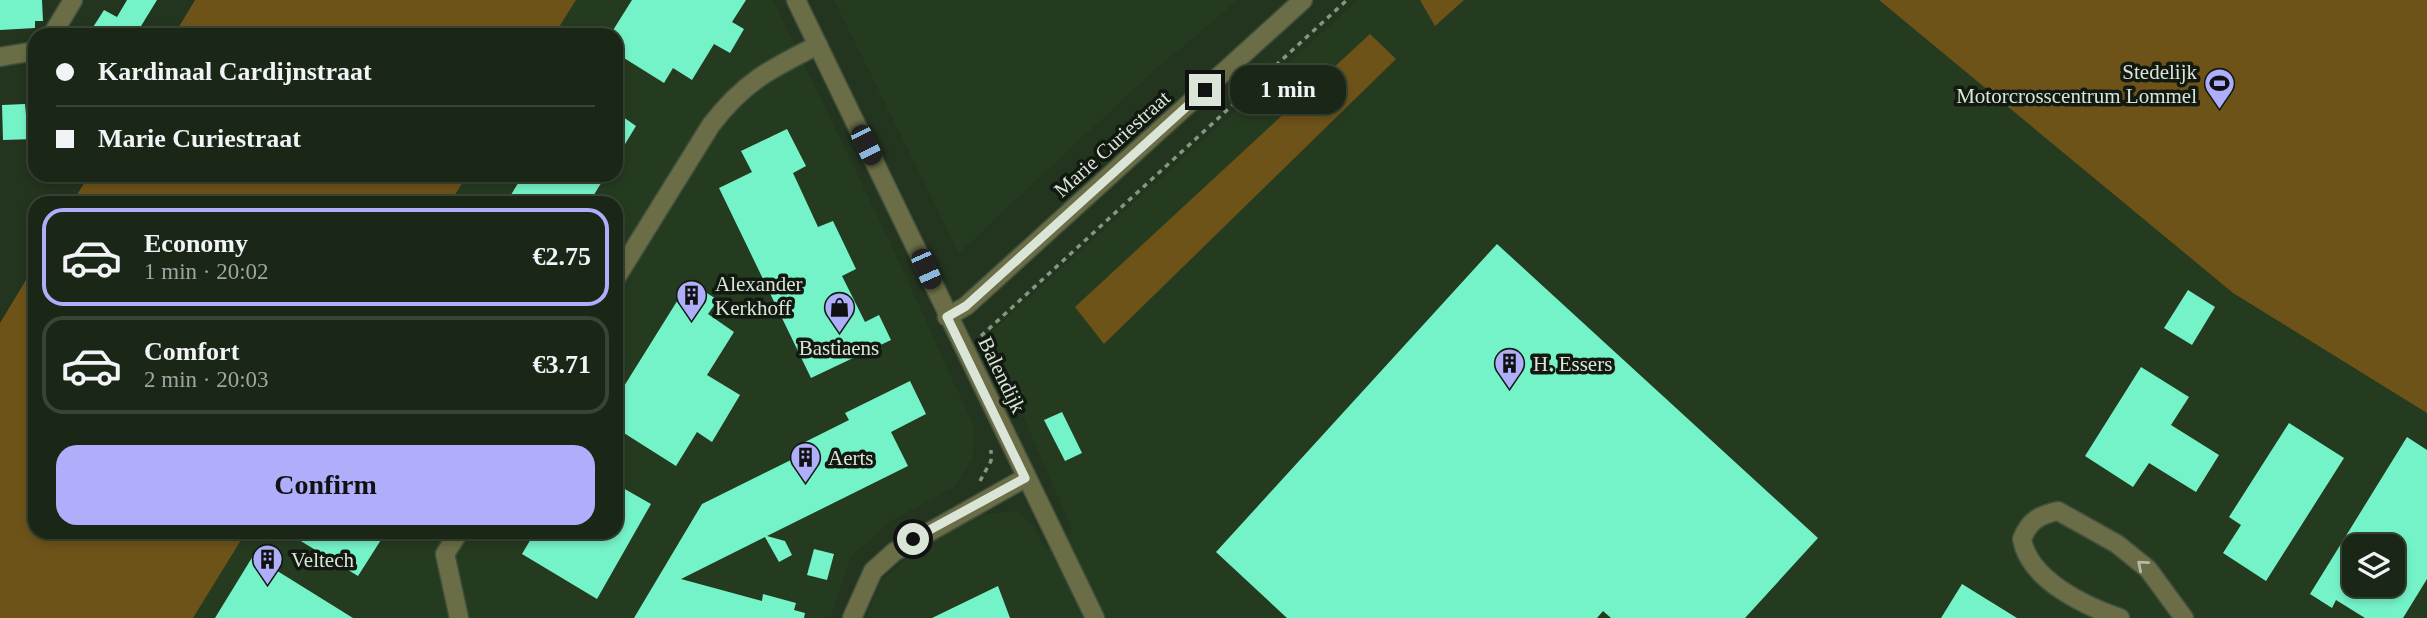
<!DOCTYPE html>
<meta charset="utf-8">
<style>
:root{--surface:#1a2717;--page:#273324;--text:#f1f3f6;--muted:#9fa5a1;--line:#384436;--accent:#aeaefb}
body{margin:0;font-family:"Times New Roman",serif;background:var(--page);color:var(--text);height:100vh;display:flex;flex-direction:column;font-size:26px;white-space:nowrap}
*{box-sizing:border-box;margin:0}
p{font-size:23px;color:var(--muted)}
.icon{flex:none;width:38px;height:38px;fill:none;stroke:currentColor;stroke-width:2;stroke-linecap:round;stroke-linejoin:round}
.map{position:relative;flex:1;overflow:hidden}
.details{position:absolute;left:28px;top:196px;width:595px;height:343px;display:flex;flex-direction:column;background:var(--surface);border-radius:21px;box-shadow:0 4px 10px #0003,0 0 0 2px var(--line)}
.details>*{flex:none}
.hud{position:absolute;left:28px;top:28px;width:595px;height:154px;border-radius:21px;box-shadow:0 4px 10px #0003,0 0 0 2px var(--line);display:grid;align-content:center;height:154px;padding:0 28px;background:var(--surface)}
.controls{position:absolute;left:2342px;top:534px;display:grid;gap:14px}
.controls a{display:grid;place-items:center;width:63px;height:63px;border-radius:14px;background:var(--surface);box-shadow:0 4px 10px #0003,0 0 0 2px var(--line);font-size:35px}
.end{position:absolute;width:32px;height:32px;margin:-16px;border:9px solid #dae5d8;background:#111;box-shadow:0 0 0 4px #111}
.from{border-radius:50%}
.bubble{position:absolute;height:49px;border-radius:21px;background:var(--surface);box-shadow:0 4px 10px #0003,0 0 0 2px var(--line);font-size:23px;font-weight:700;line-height:49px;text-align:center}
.car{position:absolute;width:21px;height:42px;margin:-21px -10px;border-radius:9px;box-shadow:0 0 5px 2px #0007;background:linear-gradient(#222 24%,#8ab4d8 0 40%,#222 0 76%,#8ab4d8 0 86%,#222 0)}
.hud b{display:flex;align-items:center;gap:24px;height:66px;font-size:26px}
.hud b+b{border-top:2px solid var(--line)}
.hud i{width:18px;height:18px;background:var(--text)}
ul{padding:12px 0 0;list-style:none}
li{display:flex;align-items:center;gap:21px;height:98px;margin:0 14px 10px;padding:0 14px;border:4px solid var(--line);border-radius:21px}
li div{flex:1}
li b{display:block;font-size:26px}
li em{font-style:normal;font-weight:700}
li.on{border-color:var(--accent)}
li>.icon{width:63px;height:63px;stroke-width:1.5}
.primary-button{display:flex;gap:14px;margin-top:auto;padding:14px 28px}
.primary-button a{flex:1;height:80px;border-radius:21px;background:var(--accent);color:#111;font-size:28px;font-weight:700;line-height:80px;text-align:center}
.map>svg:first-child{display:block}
</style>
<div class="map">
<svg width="2427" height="618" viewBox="0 0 2427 618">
<rect width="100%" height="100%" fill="#23341f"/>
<!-- built -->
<g fill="#253b20" fill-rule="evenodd">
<path d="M 576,0 L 773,0 L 890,242 L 974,427 L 973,457 L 953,488 L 892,520 L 850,558 L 830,618 L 193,618 L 246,532 L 616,532 L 616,203 L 450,203 L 467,175 L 616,175 L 616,35 L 554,35 Z"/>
<path d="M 834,0 L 1238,0 L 1149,75 L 959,253 Z"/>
<path d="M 1358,0 L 1879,0 L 2233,293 L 2427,413 L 2427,618 L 866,618 L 880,582 L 932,536 L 977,515 L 1016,511 L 1034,526 L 1046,550 L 1073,532 L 988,335 ZM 2354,546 L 2392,546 L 2392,584 L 2354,584 Z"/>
</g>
<!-- green -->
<g fill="#6e5319">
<path d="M 195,0 L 576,0 L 554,35 L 174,35 Z"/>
<path d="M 1420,0 L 1464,0 L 1435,26 Z"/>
<path d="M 1879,0 L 2427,0 L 2427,413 L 2233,293 Z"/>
<path d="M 1370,34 L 1396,59 L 1104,344 L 1075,307 Z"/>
<path d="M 89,175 L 467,175 L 450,203 L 72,203 Z"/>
<path d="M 35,265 L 35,532 L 246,532 L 193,618 L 0,618 L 0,323 Z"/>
</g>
<!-- building -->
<g fill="#75f3c8" fill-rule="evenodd">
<path d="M 0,0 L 42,0 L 43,21 L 35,21 L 35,28 L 0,30 Z"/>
<path d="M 127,0 L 157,0 L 138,31 L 145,35 L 88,35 L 104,10 L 117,17 Z"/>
<path d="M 632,0 L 746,0 L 732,22 L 744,29 L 730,53 L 714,44 L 692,80 L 673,68 L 664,83 L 616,53 L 616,35 L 610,35 Z"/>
<path d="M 25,104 L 26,115 L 35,115 L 35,139 L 3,140 L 2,105 Z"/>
<path d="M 616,112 L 636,126 L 616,159 Z"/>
<path d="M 787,129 L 806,166 L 793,173 L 818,227 L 833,221 L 856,269 L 842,276 L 865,322 L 879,315 L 891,340 L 811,378 L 719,188 L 752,172 L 741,151 Z"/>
<path d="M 523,175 L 606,175 L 589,203 L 506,203 Z"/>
<path d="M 1497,244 L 1818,538 L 1745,618 L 1611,618 L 1603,611 L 1597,618 L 1287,618 L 1216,552 Z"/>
<path d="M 689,282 L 718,300 L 708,314 L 734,332 L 707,375 L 740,395 L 712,442 L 697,432 L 676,466 L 616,428 L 616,399 Z"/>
<path d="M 2188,290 L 2215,307 L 2192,345 L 2164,328 Z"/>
<path d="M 2141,367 L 2189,397 L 2171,425 L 2219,455 L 2196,492 L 2149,463 L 2133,487 L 2085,456 Z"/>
<path d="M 910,381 L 926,414 L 891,432 L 908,466 L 767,536 L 785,541 L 792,555 L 779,562 L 765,537 L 681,579 L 762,601 L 763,594 L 796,603 L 794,610 L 805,613 L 804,618 L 634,618 L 702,504 L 799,456 L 795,447 L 849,420 L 845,413 Z"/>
<path d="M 1062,412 L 1082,453 L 1065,461 L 1044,420 Z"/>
<path d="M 2289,423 L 2344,458 L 2266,581 L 2223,553 L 2241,525 L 2229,517 Z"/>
<path d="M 2407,437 L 2427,450 L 2427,579 L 2403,618 L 2365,618 L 2336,600 L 2332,608 L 2310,594 ZM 2354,546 L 2392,546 L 2392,584 L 2354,584 Z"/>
<path d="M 616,484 L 651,504 L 597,599 L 522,554 L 535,532 L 616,532 Z"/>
<path d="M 286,532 L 386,532 L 358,576 Z"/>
<path d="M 814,549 L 834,554 L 827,580 L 807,575 Z"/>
<path d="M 253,556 L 353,618 L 215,618 Z"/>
<path d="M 1962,584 L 2017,618 L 1941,618 Z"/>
<path d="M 998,586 L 1010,618 L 932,618 Z"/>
</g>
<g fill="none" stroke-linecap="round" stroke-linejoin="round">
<defs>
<g id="minor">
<path d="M 796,0 L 1095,618"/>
<path d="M 52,35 L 73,0"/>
<path d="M 0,57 L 35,51"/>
<path d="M 616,278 L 711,125 C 744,82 770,69 818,45"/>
<path d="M 947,317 L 966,306 L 1303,0"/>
<path d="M 459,532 L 445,554 L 459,618"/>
<path d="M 852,618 L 873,571 L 894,552 L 1025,478"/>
<path d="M 2120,618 C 2085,606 2029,580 2022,539 C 2029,521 2039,515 2058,511 L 2117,544 L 2148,569 L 2184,618"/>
</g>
</defs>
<!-- minor casing -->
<use href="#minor" stroke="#40503d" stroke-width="21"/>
<!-- path -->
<g stroke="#879584" stroke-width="3.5" stroke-dasharray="5 5" stroke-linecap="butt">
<path d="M 981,336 L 1347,0"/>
<path d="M 980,481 L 991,461 L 991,450"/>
</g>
<!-- minor -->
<use href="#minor" stroke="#6a6d45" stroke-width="18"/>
</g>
<!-- one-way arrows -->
<defs><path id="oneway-chevron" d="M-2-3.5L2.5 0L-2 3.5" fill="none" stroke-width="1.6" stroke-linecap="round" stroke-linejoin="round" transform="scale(1.75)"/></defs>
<use stroke="#b3bba5" href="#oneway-chevron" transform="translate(2142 565) rotate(-139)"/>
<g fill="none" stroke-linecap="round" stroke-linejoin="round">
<!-- route -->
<path stroke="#dae5d8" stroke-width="9" d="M 913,539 L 1025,478 L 947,317 L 966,306 L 1205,90"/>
</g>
<!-- icons -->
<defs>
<symbol id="stadium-pin" viewBox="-11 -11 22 30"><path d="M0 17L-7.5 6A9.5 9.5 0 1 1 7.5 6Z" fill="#aeaefb" stroke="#111910"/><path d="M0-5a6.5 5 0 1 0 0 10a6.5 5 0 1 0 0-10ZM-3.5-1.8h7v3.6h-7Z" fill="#111"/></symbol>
<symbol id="building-pin" viewBox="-11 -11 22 30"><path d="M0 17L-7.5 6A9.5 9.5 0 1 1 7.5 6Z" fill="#aeaefb" stroke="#111910"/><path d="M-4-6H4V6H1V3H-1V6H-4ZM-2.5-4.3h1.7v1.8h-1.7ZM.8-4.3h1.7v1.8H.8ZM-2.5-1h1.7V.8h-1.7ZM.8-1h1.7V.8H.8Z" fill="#111"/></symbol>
<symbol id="shop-pin" viewBox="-11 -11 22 30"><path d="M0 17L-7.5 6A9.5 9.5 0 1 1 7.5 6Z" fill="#aeaefb" stroke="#111910"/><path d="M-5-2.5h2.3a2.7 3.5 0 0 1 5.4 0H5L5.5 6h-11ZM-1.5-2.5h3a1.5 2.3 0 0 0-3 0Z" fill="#111"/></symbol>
</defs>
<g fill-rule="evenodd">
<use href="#stadium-pin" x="2202" y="66" width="35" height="47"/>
<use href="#building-pin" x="674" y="278" width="35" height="47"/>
<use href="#shop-pin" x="822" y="290" width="35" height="47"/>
<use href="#building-pin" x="1492" y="346" width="35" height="47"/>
<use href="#building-pin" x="788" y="440" width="35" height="47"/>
<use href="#building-pin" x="250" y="542" width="35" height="47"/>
</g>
<g text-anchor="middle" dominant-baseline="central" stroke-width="7" stroke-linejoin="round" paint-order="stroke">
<!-- poi labels -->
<g font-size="21" fill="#dae5d8" stroke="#111910" text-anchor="start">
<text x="2197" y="72" text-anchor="end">Stedelijk<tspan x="2197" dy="24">Motorcrosscentrum Lommel</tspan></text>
<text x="715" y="284">Alexander<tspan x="715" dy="24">Kerkhoff</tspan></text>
<text x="839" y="348" text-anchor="middle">Bastiaens</text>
<text x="1533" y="364">H. Essers</text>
<text x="828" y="458">Aerts</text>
<text x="291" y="560">Veltech</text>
</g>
<!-- street labels -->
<g font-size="21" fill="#dae5d8" stroke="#111910">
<text transform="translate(1112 144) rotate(-42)">Marie Curiestraat</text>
<text transform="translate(1002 375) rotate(64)">Balendijk</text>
</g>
</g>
</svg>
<div class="controls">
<a><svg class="icon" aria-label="layers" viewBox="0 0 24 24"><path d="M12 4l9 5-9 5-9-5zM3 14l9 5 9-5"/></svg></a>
</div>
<i class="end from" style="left:913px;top:539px"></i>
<i class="end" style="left:1205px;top:90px"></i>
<div class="bubble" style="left:1230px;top:65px;width:116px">1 min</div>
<i class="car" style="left:866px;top:145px;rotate:154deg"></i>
<i class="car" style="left:926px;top:269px;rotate:156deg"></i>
<div class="hud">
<b><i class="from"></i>Kardinaal Cardijnstraat</b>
<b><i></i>Marie Curiestraat</b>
</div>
<section class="details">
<ul>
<li class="on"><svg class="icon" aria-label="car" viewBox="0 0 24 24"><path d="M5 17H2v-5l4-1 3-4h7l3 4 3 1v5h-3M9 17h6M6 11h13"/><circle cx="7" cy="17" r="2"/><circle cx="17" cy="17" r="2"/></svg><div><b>Economy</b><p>1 min · 20:02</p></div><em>€2.75</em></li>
<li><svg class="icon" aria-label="car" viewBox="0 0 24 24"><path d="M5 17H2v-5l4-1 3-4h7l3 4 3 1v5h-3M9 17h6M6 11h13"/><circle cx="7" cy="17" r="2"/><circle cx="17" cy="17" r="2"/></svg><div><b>Comfort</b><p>2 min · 20:03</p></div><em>€3.71</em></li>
</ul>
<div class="primary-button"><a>Confirm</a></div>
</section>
</div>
